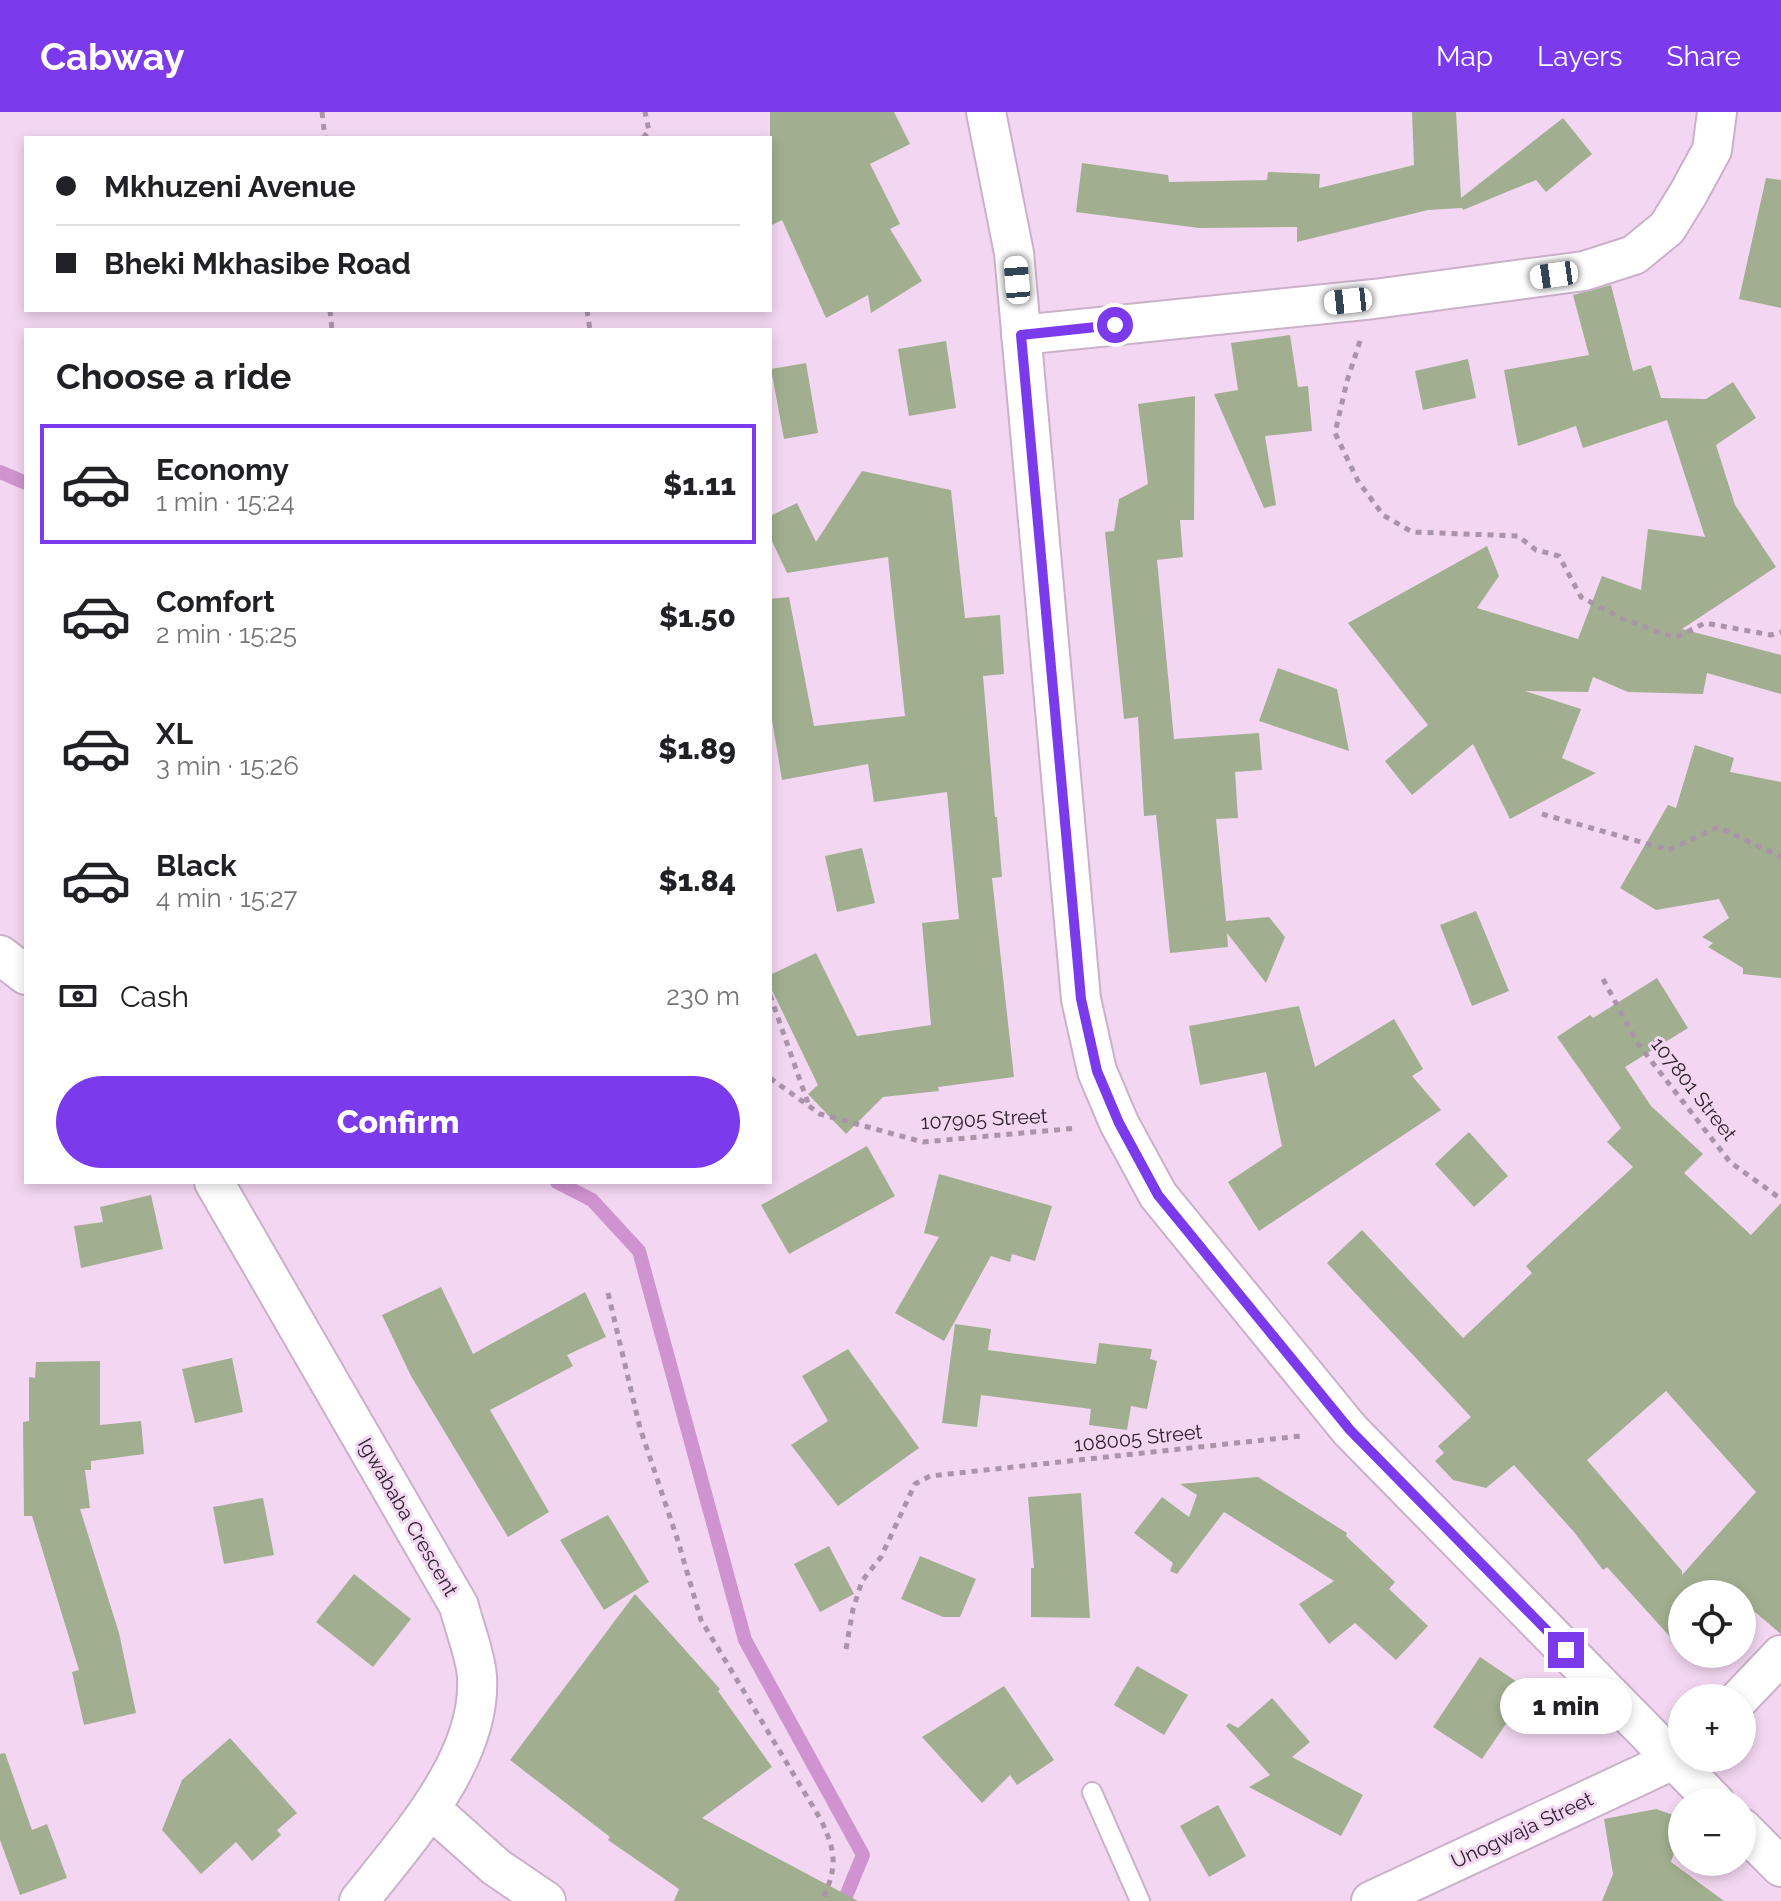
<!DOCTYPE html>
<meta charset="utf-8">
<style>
:root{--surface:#fff;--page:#f6f6f6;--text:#202124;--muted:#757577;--line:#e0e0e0;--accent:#7c3aed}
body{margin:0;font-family:Raleway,sans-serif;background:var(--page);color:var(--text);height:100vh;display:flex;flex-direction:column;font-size:30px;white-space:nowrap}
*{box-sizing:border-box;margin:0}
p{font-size:26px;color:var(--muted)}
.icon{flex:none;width:44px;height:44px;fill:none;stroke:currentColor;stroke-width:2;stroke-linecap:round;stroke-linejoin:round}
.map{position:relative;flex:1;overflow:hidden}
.sheet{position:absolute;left:24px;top:216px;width:748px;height:856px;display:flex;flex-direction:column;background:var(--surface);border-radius:0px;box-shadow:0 4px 12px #0003}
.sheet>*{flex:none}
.top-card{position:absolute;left:24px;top:24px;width:748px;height:176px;border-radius:0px;box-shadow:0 4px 12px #0003;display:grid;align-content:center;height:176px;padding:0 32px;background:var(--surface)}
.buttons{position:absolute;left:1668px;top:1468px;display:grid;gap:16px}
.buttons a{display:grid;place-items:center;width:88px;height:88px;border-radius:50%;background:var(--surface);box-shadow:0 4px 12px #0003;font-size:40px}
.end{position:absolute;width:36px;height:36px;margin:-18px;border:10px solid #7c3aed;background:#fff;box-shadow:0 0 0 4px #fff}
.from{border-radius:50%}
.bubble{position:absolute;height:56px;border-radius:28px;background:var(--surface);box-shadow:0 4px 12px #0003;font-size:26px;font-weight:800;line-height:56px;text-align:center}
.car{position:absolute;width:24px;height:48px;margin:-24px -12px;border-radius:10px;box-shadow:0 0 6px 2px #0007;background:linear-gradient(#fff 24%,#345 0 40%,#fff 0 76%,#345 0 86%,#fff 0)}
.top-card b{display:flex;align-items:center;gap:28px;height:76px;font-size:30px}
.top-card b+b{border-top:2px solid var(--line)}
.top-card i{width:20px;height:20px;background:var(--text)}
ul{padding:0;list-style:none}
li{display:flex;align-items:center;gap:24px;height:120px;margin:0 16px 12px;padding:0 16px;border:4px solid transparent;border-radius:0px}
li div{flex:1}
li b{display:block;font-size:30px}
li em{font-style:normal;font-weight:800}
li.active{border-color:var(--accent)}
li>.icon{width:72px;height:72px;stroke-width:1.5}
h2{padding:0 32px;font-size:36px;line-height:96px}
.pay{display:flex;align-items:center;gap:20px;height:88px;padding:0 32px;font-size:30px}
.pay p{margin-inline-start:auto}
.primary-button{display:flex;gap:16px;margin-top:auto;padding:16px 32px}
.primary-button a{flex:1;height:92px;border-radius:48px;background:var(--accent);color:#fff;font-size:32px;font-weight:800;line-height:92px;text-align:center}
header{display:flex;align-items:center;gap:48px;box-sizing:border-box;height:112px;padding:0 40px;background:var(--accent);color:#fff}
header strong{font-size:38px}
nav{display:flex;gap:44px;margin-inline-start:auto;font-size:28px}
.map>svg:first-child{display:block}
</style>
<header>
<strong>Cabway</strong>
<nav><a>Map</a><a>Layers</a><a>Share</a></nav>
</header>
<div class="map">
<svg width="1781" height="1789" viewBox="0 0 1781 1789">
<rect width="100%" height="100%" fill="#f3d7f2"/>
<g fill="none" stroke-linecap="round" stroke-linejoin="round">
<!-- stream -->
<g stroke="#cf93cf" stroke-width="14">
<path d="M 0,360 L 26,371"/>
<path d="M 557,1070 L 592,1088 L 639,1139 L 745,1528 L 863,1743 L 844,1789"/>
</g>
</g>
<!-- building -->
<g fill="#a1af90" fill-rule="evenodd">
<path d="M 770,0 L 894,0 L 910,32 L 870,52 L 900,112 L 890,117 L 922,169 L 871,201 L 868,183 L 826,206 L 782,108 L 770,114 Z"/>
<path d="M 1412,0 L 1456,0 L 1461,86 L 1563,6 L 1592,42 L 1546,80 L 1536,68 L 1463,98 L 1462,96 L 1428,98 L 1297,130 L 1297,115 L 1199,116 L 1076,100 L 1082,51 L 1168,63 L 1169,70 L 1267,68 L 1268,60 L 1320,62 L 1319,76 L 1414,53 Z"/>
<path d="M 1766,66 L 1781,68 L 1781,196 L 1739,187 Z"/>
<path d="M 1611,173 L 1633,259 L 1651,253 L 1661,286 L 1706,287 L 1733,270 L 1756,306 L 1716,333 L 1735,393 L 1776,455 L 1682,517 L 1781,543 L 1781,582 L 1707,561 L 1703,582 L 1628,580 L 1593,565 L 1588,580 L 1525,579 L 1581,597 L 1562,646 L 1596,661 L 1510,707 L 1473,632 L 1412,683 L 1385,649 L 1428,613 L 1348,511 L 1487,434 L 1499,464 L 1477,496 L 1578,527 L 1602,464 L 1641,478 L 1648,417 L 1705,425 L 1667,308 L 1583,336 L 1576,314 L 1518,334 L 1504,258 L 1589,243 L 1573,183 Z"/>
<path d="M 1290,223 L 1298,275 L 1308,274 L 1312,319 L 1265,324 L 1276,393 L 1264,396 L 1214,282 L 1238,278 L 1231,231 Z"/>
<path d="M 946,229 L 956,296 L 909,304 L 898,237 Z"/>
<path d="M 1468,247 L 1476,286 L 1423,298 L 1415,259 Z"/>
<path d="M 806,251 L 818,321 L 784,327 L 771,257 Z"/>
<path d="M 1195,284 L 1194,408 L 1180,408 L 1183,445 L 1157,448 L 1174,627 L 1259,621 L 1262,658 L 1235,660 L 1238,706 L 1216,707 L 1226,809 L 1269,805 L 1285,825 L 1266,871 L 1227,821 L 1228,835 L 1170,841 L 1156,703 L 1144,704 L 1138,605 L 1124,607 L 1105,420 L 1114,419 L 1119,387 L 1148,372 L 1138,292 Z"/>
<path d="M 862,359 L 951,378 L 965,506 L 1000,503 L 1004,562 L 983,564 L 995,705 L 997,705 L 1002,765 L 992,766 L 1014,965 L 938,975 L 939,979 L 883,985 L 846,1022 L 808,982 L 818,973 L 770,874 L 770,863 L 816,841 L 857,924 L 931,913 L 922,811 L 959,807 L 947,680 L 874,690 L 868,652 L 782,668 L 770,596 L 770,487 L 789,485 L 814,614 L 905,604 L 888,445 L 787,461 L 770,425 L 770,404 L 797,391 L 816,430 Z"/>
<path d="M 1278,556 L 1337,577 L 1349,639 L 1259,609 Z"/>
<path d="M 1695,633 L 1734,646 L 1730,660 L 1781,670 L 1781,866 L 1743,862 L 1743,856 L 1708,835 L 1713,831 L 1702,825 L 1729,806 L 1719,787 L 1656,798 L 1620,776 L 1668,693 L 1676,696 Z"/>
<path d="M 862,736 L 875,791 L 837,800 L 825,744 Z"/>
<path d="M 1476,799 L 1509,879 L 1472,894 L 1440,813 Z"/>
<path d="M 1657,866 L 1688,916 L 1625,955 L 1651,994 L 1703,1042 L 1684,1061 L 1751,1123 L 1781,1091 L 1781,1522 L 1742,1489 L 1742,1482 L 1682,1482 L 1682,1538 L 1607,1455 L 1603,1458 L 1574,1420 L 1514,1353 L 1486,1376 L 1453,1368 L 1435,1349 L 1444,1341 L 1438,1334 L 1471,1305 L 1327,1151 L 1362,1118 L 1463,1226 L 1532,1161 L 1526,1154 L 1633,1055 L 1607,1030 L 1621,1016 L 1557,925 L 1590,903 L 1593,906 ZM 1666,1279 L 1756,1380 L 1682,1463 L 1682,1459 L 1587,1348 Z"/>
<path d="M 1299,894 L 1315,955 L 1394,907 L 1423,957 L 1412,964 L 1441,998 L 1259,1119 L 1228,1070 L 1282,1034 L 1266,960 L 1200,973 L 1189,914 Z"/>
<path d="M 1469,1020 L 1508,1064 L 1474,1095 L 1435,1052 Z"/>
<path d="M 867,1034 L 895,1084 L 789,1142 L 761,1093 Z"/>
<path d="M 939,1062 L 1052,1094 L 1035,1149 L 1012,1142 L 1010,1150 L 991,1144 L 944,1229 L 895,1201 L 939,1125 L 924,1121 Z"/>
<path d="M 151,1083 L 163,1137 L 81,1156 L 74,1114 L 103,1110 L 100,1095 Z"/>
<path d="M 441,1175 L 473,1242 L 585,1180 L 606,1225 L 567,1243 L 573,1254 L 490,1298 L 549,1400 L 508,1425 L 411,1264 L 382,1203 Z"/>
<path d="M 955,1212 L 991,1217 L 988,1238 L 1096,1252 L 1099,1231 L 1152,1237 L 1150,1247 L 1157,1249 L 1147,1297 L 1131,1294 L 1127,1318 L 1089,1313 L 1091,1297 L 981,1283 L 977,1315 L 942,1311 Z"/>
<path d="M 848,1237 L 919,1336 L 838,1394 L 791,1333 L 828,1309 L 802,1264 Z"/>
<path d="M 232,1246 L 243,1300 L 195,1311 L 182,1257 Z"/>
<path d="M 100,1249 L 100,1313 L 141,1309 L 144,1342 L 91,1349 L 91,1358 L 85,1358 L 90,1396 L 80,1397 L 119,1521 L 136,1601 L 84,1613 L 72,1560 L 79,1558 L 32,1404 L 24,1404 L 23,1310 L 29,1309 L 29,1265 L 35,1266 L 36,1250 Z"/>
<path d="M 1258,1365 L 1347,1421 L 1346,1424 L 1395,1470 L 1389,1477 L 1428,1514 L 1396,1548 L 1355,1511 L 1329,1532 L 1299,1492 L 1334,1469 L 1224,1400 L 1177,1462 L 1170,1459 L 1173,1451 L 1134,1421 L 1162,1385 L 1189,1405 L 1197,1383 L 1180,1372 Z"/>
<path d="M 1081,1381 L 1090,1506 L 1031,1505 L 1031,1456 L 1034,1456 L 1028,1385 Z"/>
<path d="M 263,1386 L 274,1443 L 224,1452 L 213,1395 Z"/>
<path d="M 608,1403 L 649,1470 L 604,1498 L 560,1428 Z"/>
<path d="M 829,1434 L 854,1482 L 820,1500 L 794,1452 Z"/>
<path d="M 920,1444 L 976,1467 L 960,1505 L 943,1505 L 901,1487 Z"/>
<path d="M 354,1462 L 411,1507 L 373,1555 L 316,1510 Z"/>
<path d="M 635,1482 L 720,1577 L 718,1579 L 772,1655 L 702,1706 L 858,1789 L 674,1789 L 679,1777 L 608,1728 L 610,1725 L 510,1648 Z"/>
<path d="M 1480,1545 L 1529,1578 L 1482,1647 L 1433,1615 Z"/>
<path d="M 1137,1554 L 1188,1583 L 1164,1623 L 1114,1593 Z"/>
<path d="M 1004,1574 L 1054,1648 L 1017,1673 L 1010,1663 L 982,1691 L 922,1625 Z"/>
<path d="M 1272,1586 L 1310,1630 L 1292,1645 L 1363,1683 L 1341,1724 L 1249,1675 L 1270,1663 L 1226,1614 L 1229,1611 L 1238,1616 Z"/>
<path d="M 230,1626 L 297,1701 L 277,1718 L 281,1723 L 252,1749 L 236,1730 L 201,1762 L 162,1718 L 182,1668 Z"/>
<path d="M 5,1641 L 32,1718 L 47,1712 L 67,1766 L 20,1783 L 0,1728 L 0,1642 Z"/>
<path d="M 1218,1693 L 1246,1744 L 1209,1765 L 1180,1714 Z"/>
<path d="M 1656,1697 L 1682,1706 L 1682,1716 L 1671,1750 L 1724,1789 L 1602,1789 L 1613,1762 L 1604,1707 Z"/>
</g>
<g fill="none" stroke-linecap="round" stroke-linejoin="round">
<defs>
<path id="service" d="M 1092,1680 L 1140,1789"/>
<g id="minor">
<path d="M 986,0 L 1014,141 L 1081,887 L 1097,959 L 1119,1011 L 1158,1083 L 1350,1318 L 1715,1690"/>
<path d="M 1021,223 L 1374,187 L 1584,159 L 1634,143 L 1667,116 L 1688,82 L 1712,38 L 1717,0"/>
<path d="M 0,843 L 26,863"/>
<path d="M 214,1070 L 459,1494 C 464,1515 476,1544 477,1565 C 482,1647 406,1729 359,1789"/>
<path d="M 1740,1586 L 1781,1543"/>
<path d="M 431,1697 L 496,1755 L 546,1789"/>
<path d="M 1742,1716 L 1781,1755"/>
<path d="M 1371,1789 L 1673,1648 L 1682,1641"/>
</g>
</defs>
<!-- service casing -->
<use href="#service" stroke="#cbb0ca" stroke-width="22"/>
<!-- minor casing -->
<use href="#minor" stroke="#cbb0ca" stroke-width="42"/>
<!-- path -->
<g stroke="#aa94a9" stroke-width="5" stroke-dasharray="6 6" stroke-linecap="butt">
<path d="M 322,0 L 325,26"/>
<path d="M 643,26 L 649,19 L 645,0"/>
<path d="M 330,198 L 332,218"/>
<path d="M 587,198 L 590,218"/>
<path d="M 1360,229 L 1347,269 L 1335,321 L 1358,369 L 1383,403 L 1412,420 L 1518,424 L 1536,438 L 1559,444 L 1581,485 L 1621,506 L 1675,526 L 1705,511 L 1771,523 L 1781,520"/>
<path d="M 1542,702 L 1669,738 L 1718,715 L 1781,745"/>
<path d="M 1603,867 L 1638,932 L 1730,1050 L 1781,1087"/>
<path d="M 770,883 L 808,991"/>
<path d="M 770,966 L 820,1002 L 923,1030 L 1078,1016"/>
<path d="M 608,1181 L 640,1316 L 678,1429 L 701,1508 L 821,1708 C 837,1742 837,1755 822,1789"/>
<path d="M 846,1537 L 853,1497 L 862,1469 L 881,1445 L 915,1372 L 930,1364 L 1301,1324"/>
</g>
<!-- service -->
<use href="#service" stroke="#fff" stroke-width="18"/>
<!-- minor -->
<use href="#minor" stroke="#fff" stroke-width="38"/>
</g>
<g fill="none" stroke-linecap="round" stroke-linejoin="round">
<!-- route -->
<path stroke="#7c3aed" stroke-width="10" d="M 1115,213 L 1021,223 L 1081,887 L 1097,959 L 1119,1011 L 1158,1083 L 1350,1318 L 1566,1538"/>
</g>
<g text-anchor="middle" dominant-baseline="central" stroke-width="6" stroke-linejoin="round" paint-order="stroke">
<!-- street labels -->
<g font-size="20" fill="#2c222b" stroke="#f3d7f2">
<text transform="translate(1694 977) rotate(52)">107801 Street</text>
<text transform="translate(984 1007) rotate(-3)">107905 Street</text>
<text transform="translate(1138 1326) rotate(-6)">108005 Street</text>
<text transform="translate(408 1405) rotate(60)">Igwababa Crescent</text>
<text transform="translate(1522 1718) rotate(-25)">Unogwaja Street</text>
</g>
</g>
</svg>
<div class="buttons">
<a><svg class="icon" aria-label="locate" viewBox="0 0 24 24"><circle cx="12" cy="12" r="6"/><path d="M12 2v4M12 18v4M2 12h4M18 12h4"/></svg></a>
<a>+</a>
<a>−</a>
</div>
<i class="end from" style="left:1115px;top:213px"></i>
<i class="end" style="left:1566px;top:1538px"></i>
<div class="bubble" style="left:1500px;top:1566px;width:132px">1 min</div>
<i class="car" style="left:1554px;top:163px;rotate:262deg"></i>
<i class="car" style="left:1017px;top:168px;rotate:355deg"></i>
<i class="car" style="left:1348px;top:189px;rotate:264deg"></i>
<div class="top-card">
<b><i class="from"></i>Mkhuzeni Avenue</b>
<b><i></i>Bheki Mkhasibe Road</b>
</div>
<section class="sheet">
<h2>Choose a ride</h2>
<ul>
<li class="active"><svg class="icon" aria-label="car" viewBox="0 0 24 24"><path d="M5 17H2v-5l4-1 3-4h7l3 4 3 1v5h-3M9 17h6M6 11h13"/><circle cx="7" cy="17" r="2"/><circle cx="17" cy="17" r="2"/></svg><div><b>Economy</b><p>1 min · 15:24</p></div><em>$1.11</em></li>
<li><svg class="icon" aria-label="car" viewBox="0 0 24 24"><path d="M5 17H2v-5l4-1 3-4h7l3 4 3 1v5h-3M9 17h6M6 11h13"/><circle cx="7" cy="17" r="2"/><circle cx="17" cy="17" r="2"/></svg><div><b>Comfort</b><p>2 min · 15:25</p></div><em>$1.50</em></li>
<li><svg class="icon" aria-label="car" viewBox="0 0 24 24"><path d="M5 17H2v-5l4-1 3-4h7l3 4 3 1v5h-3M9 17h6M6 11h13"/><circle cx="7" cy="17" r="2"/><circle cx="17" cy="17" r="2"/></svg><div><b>XL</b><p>3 min · 15:26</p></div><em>$1.89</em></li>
<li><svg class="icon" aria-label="car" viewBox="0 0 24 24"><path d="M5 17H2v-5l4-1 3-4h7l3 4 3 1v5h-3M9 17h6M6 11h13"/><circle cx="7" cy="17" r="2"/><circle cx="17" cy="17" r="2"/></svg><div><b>Black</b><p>4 min · 15:27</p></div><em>$1.84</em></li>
</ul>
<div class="pay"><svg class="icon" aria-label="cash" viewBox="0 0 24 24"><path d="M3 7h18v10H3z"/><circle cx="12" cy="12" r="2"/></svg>Cash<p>230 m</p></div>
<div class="primary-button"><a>Confirm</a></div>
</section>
</div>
